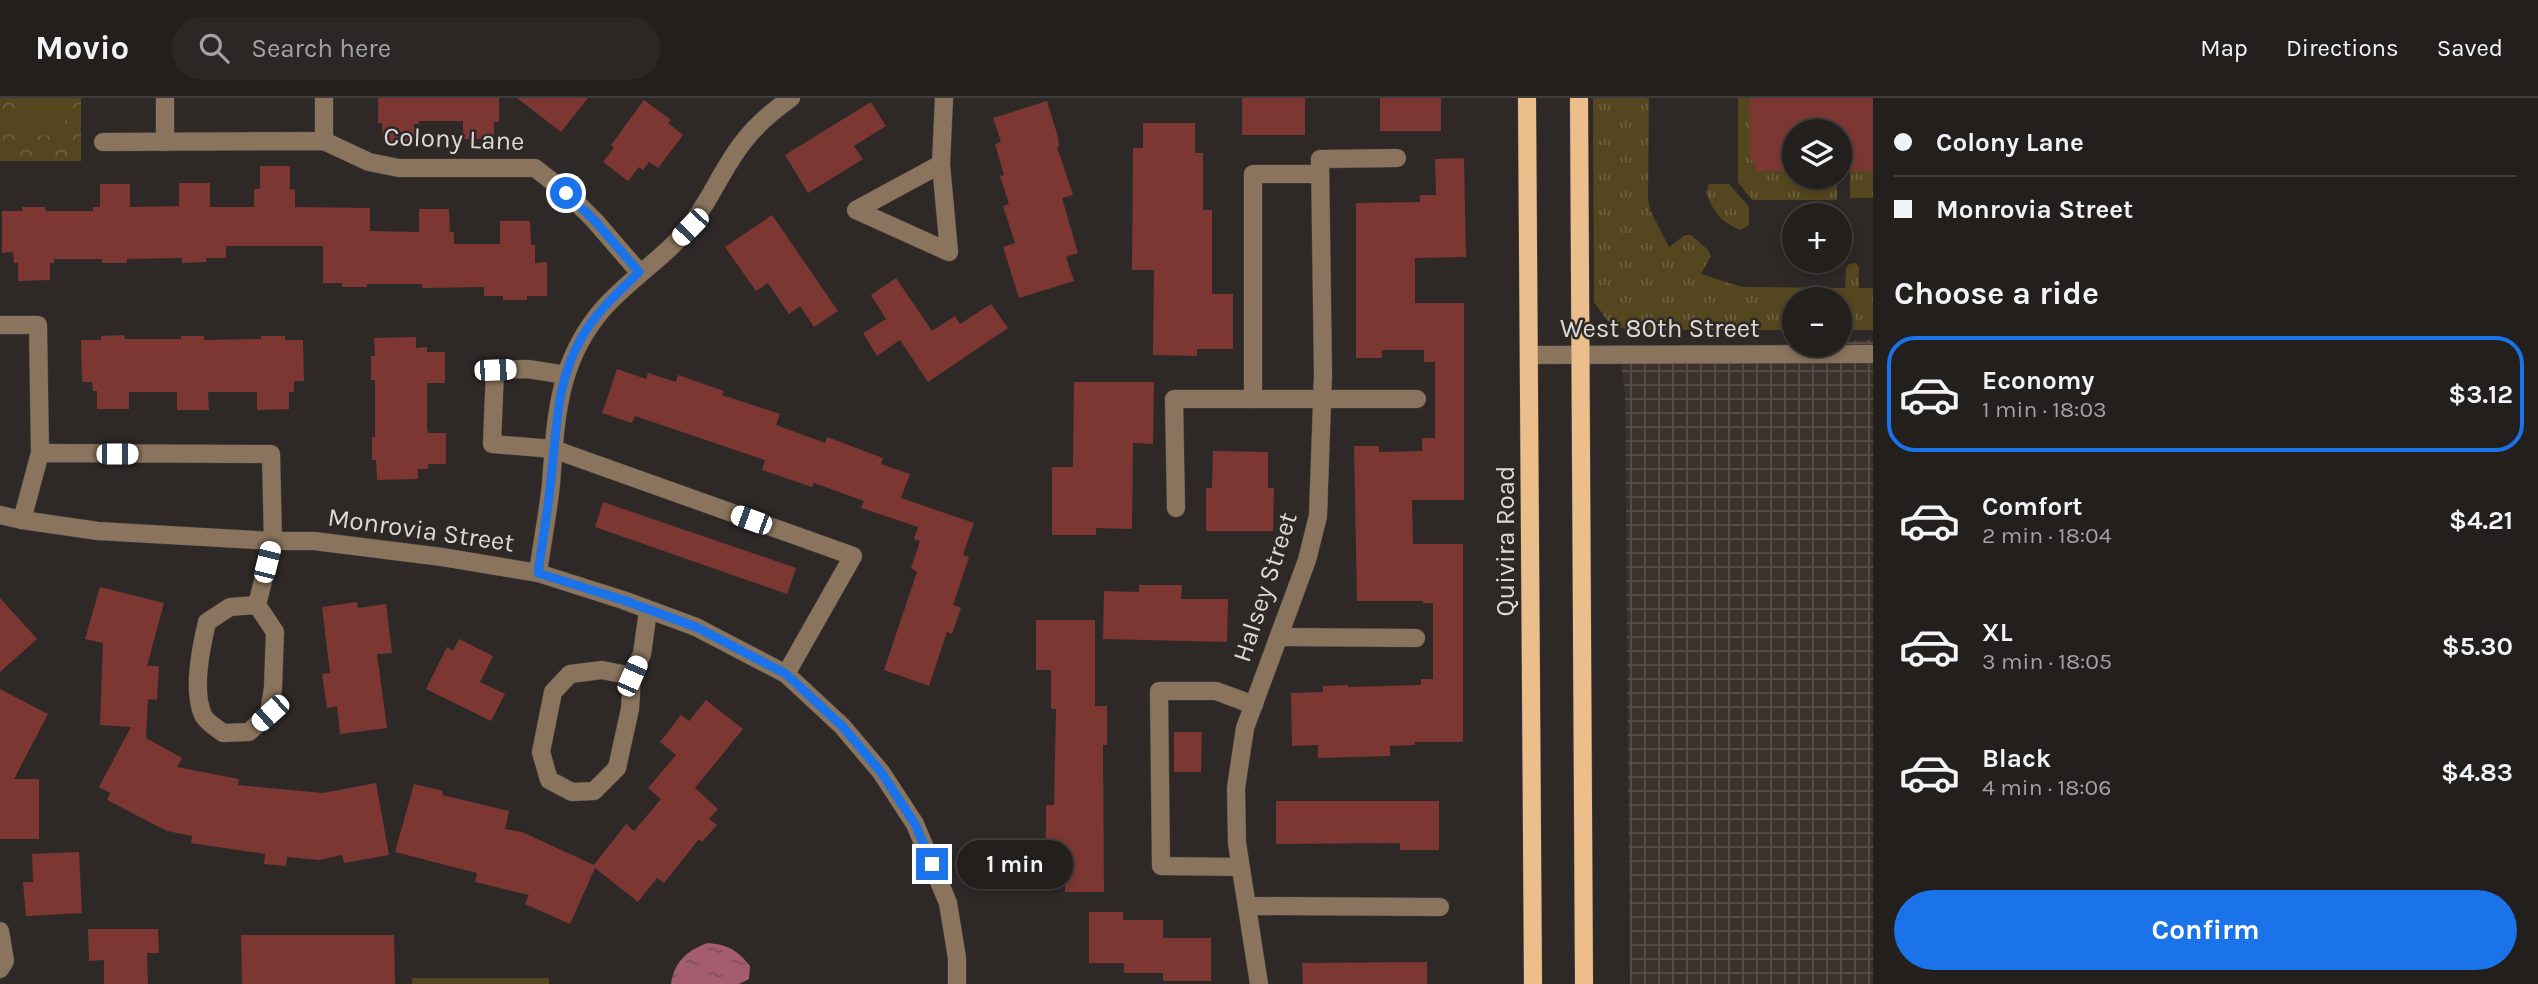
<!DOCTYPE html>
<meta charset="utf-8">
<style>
:root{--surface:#221f1c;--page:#2a2725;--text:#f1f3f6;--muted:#a2a2a3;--line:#3f3d3b;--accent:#1a73e8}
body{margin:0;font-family:Karla,sans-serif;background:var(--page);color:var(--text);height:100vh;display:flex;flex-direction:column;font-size:26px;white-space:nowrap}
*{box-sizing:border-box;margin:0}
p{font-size:23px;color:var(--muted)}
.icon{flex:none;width:38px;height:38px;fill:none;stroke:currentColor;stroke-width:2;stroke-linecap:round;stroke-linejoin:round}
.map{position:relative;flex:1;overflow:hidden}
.panel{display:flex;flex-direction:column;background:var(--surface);width:665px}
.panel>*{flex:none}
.hud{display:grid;align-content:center;height:154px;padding:0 21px;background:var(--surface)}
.fabs{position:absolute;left:1782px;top:21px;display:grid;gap:14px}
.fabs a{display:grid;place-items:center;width:70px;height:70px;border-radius:50%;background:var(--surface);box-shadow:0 4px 10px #0003,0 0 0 2px var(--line);font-size:35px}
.end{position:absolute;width:32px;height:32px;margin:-16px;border:9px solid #1a73e8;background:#fff;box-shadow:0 0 0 4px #fff}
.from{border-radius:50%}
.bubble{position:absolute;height:49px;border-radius:24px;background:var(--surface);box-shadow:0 4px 10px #0003,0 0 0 2px var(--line);font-size:23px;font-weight:700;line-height:49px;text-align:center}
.car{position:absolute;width:21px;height:42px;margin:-21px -10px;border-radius:9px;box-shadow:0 0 5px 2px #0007;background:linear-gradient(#fff 24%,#345 0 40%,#fff 0 76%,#345 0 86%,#fff 0)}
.hud b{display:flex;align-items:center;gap:24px;height:66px;font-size:26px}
.hud b+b{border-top:2px solid var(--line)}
.hud i{width:18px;height:18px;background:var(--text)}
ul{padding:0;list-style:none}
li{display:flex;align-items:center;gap:21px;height:116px;margin:0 14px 10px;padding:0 7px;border:4px solid transparent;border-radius:28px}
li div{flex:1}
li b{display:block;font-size:26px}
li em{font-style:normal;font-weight:700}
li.current{border-color:var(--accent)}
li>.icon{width:63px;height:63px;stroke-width:1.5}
h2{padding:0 21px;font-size:32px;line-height:84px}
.button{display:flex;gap:14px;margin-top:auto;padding:14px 21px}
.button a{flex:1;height:80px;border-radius:42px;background:var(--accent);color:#fff;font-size:28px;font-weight:700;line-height:80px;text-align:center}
header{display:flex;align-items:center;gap:42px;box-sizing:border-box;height:98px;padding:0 35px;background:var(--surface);border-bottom:2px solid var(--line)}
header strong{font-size:33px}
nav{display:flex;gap:38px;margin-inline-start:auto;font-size:24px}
.search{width:490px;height:63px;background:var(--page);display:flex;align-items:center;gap:18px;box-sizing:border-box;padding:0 24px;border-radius:38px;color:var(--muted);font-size:26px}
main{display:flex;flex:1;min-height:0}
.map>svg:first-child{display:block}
</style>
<header>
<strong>Movio</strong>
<div class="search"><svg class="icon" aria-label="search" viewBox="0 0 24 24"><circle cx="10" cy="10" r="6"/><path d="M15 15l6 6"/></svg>Search here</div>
<nav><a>Map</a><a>Directions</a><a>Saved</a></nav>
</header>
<main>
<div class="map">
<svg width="1873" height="886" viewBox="0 0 1873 886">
<defs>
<pattern id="industrial-grid" width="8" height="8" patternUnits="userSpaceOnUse" patternTransform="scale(1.75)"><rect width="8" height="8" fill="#3c312b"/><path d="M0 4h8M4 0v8" fill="none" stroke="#584e49"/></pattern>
<pattern id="grass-tufts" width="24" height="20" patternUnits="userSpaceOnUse" patternTransform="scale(1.75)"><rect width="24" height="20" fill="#54471f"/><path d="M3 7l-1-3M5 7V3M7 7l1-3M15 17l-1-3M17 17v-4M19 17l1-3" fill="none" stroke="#6c613f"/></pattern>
<pattern id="forest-crowns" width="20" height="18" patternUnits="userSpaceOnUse" patternTransform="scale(1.75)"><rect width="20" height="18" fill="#54471f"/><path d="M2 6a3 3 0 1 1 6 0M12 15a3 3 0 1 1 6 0" fill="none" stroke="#6c613f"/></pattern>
<pattern id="water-ripples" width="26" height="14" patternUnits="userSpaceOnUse" patternTransform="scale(1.75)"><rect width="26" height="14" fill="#a55c70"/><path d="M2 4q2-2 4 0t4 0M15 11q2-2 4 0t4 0" fill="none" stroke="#7d515d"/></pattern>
</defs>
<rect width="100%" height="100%" fill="#2e2926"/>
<!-- industrial -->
<path fill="url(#industrial-grid)" d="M 1873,242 L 1873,886 L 1630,886 L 1625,295 L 1620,255 L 1794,246 L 1839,247 L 1839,243 Z"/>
<!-- grass -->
<g fill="url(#grass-tufts)">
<path d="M 1593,0 L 1649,0 L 1648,101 L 1650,112 L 1669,149 L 1685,137 L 1691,137 L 1708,152 L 1711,158 L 1701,176 L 1742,189 L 1845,190 L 1846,170 L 1849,166 L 1856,165 L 1859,170 L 1859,190 L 1873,190 L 1873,232 L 1839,232 L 1839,201 L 1794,201 L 1794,232 L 1629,232 L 1610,226 L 1594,204 Z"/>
<path d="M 1738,0 L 1750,0 L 1750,63 L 1756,63 L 1756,73 L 1794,73 L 1794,79 L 1837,79 L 1837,102 L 1752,102 L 1738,84 Z"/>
<rect x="1850" y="73" width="23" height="27"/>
<path d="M 1709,86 L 1729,86 L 1749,109 L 1749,127 L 1740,132 C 1719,122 1715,116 1706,95 Z"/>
</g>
<!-- forest -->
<rect fill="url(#forest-crowns)" x="0" y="0" width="81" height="63"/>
<!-- garden -->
<g fill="#54471f">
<path d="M 19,0 L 65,0 L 65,38 L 19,37 Z"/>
<rect x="412" y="880" width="137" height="6"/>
</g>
<!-- water -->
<path fill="url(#water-ripples)" d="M 708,845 C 729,847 737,852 750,868 L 749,881 L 739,886 L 671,886 C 674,864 687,852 708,845 Z"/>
<!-- building -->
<g fill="#7c3733">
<path d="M 378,0 L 499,0 L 499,24 L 494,24 L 494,41 L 463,41 L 463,23 L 419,23 L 419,26 L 414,26 L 414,44 L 383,44 L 382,25 L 378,25 Z"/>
<path d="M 517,0 L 588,0 L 561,34 Z"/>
<rect x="1242" y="0" width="63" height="37"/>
<rect x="1380" y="0" width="61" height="33"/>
<path d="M 1750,0 L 1873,0 L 1873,73 L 1839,73 L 1839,33 L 1794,33 L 1794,73 L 1756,73 L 1756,63 L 1750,63 Z"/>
<path d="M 644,2 L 671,22 L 668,25 L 683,37 L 658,70 L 649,64 L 643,72 L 639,69 L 628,83 L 603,64 L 614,50 L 611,47 Z"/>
<path d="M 1047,3 L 1058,39 L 1059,49 L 1057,49 L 1073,97 L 1062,100 L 1078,155 L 1066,159 L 1074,183 L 1019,200 L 1003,149 L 1015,145 L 1003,108 L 1009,106 L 1000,78 L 1004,77 L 995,46 L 1001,44 L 993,20 Z"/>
<path d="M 871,4 L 886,28 L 854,48 L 863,61 L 808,95 L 785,57 Z"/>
<path d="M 1143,25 L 1195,25 L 1195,55 L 1203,55 L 1203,112 L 1212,112 L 1212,196 L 1233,196 L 1233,251 L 1197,251 L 1197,258 L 1153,257 L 1154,172 L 1132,172 L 1133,50 L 1143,50 Z"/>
<path d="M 1464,60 L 1466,159 L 1415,160 L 1415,205 L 1464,205 L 1464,402 L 1412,402 L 1413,446 L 1463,446 L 1463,644 L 1415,644 L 1415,647 L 1390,648 L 1390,658 L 1318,660 L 1318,647 L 1292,648 L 1291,595 L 1323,594 L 1323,588 L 1348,587 L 1348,589 L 1421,587 L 1421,581 L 1433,581 L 1433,505 L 1423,505 L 1423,503 L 1357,503 L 1354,348 L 1379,348 L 1379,354 L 1422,353 L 1422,340 L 1435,340 L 1435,264 L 1424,264 L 1424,252 L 1382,252 L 1382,260 L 1356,260 L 1356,105 L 1420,104 L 1420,97 L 1436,97 L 1435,61 Z"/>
<path d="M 260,68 L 290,68 L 290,92 L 295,91 L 295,109 L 370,110 L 370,133 L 419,134 L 419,111 L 449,111 L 450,134 L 454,134 L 454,146 L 500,146 L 500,123 L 530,123 L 531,147 L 535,147 L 535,165 L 547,164 L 547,198 L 527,198 L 527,202 L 503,202 L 503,198 L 484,198 L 484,189 L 422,190 L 422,186 L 367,186 L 367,189 L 342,189 L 342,185 L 323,185 L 323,148 L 226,148 L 226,160 L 206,160 L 206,164 L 182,165 L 182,160 L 127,161 L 127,165 L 102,165 L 102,161 L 54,161 L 54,165 L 50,165 L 50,182 L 18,183 L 18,165 L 14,165 L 13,154 L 2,155 L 2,113 L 22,113 L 22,109 L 45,109 L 46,113 L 93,113 L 93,109 L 100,109 L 100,86 L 130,86 L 130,109 L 179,108 L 179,85 L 210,85 L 210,109 L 254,109 L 254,91 L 260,91 Z"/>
<path d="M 772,117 L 838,213 L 814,229 L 800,208 L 789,216 L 768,185 L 756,193 L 725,149 Z"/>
<path d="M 896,180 L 932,233 L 955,218 L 960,226 L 991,206 L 1008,230 L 928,284 L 900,242 L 877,258 L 863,235 L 886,221 L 871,197 Z"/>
<path d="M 124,237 L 125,241 L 181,241 L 181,238 L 204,238 L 204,242 L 261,241 L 261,238 L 285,238 L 285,242 L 303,242 L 304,283 L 294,283 L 294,294 L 289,294 L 289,311 L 257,312 L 257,294 L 208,294 L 209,312 L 177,312 L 177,294 L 129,294 L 129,311 L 97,311 L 97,293 L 93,293 L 92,284 L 82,284 L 81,242 L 101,242 L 101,238 Z"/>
<path d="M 416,239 L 416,250 L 427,249 L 427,254 L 445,254 L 445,285 L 427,285 L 427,330 L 428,335 L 446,335 L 446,366 L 428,366 L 428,371 L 418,371 L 418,381 L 377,382 L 376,362 L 372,362 L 372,339 L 375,339 L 375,282 L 371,282 L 371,258 L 375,258 L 374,240 Z"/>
<path d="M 617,271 L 646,281 L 648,275 L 676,284 L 678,277 L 724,293 L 722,297 L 780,316 L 776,327 L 825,345 L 827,339 L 883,360 L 881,366 L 910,376 L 901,400 L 974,425 L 963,457 L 969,459 L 953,507 L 961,510 L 952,536 L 947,534 L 929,588 L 884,572 L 917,474 L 911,470 L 920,443 L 914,441 L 918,429 L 861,410 L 864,403 L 814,385 L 812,389 L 762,372 L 765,362 L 635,318 L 632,325 L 602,315 Z"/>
<path d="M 1074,284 L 1154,284 L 1153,346 L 1133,345 L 1132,431 L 1096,430 L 1096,437 L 1052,437 L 1052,369 L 1073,369 Z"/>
<path d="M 1213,353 L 1268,354 L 1268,390 L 1274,390 L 1273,433 L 1206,433 L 1206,390 L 1212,390 Z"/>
<path d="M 603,404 L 796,470 L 787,496 L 595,429 Z"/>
<path d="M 1139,487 L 1182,487 L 1181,501 L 1228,501 L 1227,544 L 1103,541 L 1104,493 L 1139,494 Z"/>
<path d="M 100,489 L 164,505 L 147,568 L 159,568 L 157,602 L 148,601 L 146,640 L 182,660 L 177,669 L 239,681 L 238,687 L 323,695 L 376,685 L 389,757 L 344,765 L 342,757 L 319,762 L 287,759 L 286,768 L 264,766 L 265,756 L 191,745 L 192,738 L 167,733 L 107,702 L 110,695 L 99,689 L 131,629 L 100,627 L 103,545 L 85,541 Z"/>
<path d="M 0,500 L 37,541 L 0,574 Z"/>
<path d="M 357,504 L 358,510 L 386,506 L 392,555 L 377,556 L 387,630 L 340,636 L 337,608 L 327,610 L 322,576 L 330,575 L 322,509 Z"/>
<path d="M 1036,522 L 1095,522 L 1095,608 L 1107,608 L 1107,647 L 1103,647 L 1104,794 L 1065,794 L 1065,751 L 1046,751 L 1046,707 L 1054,707 L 1056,611 L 1051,611 L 1051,572 L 1036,572 Z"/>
<path d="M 459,541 L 493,558 L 480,584 L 505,596 L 491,623 L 426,591 L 447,549 L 453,553 Z"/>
<path d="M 0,591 L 48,616 L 14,681 L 39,681 L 39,741 L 0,741 Z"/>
<path d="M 706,602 L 743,631 L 695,690 L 718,711 L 709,721 L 717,727 L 702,744 L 699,741 L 664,785 L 657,780 L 638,804 L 595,770 L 570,826 L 525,806 L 529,797 L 475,784 L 477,775 L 395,754 L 414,686 L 443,693 L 442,697 L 509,713 L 505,731 L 522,734 L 594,767 L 626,726 L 634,733 L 661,701 L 648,690 L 676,657 L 660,644 L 681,617 L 689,623 Z"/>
<path d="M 1174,634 L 1202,634 L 1201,674 L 1174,674 Z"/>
<path d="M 1276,703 L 1439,703 L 1439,752 L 1400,752 L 1400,745 L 1276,746 Z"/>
<path d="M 79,754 L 82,815 L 26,818 L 23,784 L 33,784 L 32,756 Z"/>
<path d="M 1089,814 L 1123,814 L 1123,822 L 1163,822 L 1163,840 L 1211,840 L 1211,883 L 1163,883 L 1163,875 L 1124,875 L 1124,865 L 1089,865 Z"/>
<path d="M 88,831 L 158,831 L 159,855 L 147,855 L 148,886 L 104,886 L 104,862 L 89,863 Z"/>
<path d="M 241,837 L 394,837 L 395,886 L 242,886 Z"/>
<path d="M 1427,864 L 1427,886 L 1303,886 L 1302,865 Z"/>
</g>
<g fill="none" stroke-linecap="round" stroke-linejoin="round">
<defs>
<g id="minor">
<path d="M 324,0 L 324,43"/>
<path d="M 103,44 L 324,43 L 369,64 L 399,70 L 535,70 L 567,95 L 595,123 L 639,174"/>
<path d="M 165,44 L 165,0"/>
<path d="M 941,66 L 856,112 L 949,154 L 941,66 L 944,0"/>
<path d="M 0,227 L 38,227 L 40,355"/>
<path d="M 1530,257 L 1873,256"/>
<path d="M 566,277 L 528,271 L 495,272 L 492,346 L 553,351 L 853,458 L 786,576"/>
<path d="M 1253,301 L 1253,76 L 1320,76"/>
<path d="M 1176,410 L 1174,301 L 1417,301"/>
<path d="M 0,417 L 22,422 L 98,433 L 273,443 L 314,443 L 442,459 L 538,475 L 623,502 L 696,529 L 786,576 L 842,628 L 881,674 L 915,726 L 948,805 L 957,860 L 957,886"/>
<path d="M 22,422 L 40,355 L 271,356 L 273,443 L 257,507 L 275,534 L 273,590 L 269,615 L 249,634 L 223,635 C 217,630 206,624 203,617 C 192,592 201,550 207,524 L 230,509 L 257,507"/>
<path d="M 538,475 C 542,445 548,415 551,386 C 556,320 557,265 602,212 C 629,181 666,159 690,128 C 711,101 723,69 744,43 C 757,26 774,12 791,0"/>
<path d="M 1279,539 L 1416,540"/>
<path d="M 632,578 L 602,572 L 570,576 L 553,594 L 541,654 L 549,682 L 572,694 L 594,693 L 617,670 L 630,611 L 632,578 L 642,556 L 648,513"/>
<path d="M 1240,769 L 1161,768 L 1159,593 L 1216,593 L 1254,607"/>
<path d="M 1247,808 L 1440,809"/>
<path d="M 0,833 L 5,863 L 0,871"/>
<path d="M 1259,886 L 1237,745 L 1236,690 L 1245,630 L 1307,462 L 1318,418 L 1323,276 L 1320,61 L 1397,60"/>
</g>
<g id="major">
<path d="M 1527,0 L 1533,886"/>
<path d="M 1579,0 L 1584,886"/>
</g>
</defs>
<!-- minor casing -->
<use href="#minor" stroke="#4a4542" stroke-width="19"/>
<!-- major casing -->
<use href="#major" stroke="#4a4542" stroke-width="19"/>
<!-- minor -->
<use href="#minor" stroke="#8a745d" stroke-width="18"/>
<!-- major -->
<use href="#major" stroke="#ebbe8c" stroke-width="18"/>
</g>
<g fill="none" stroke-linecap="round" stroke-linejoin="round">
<!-- route -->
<path stroke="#1a73e8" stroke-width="9" d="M 566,95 L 595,123 L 639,174 C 619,194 596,214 582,239 C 554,287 557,337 550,390 C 547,418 542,446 538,475 L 623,502 L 696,529 L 786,576 L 842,628 L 881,674 L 915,726 L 932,766"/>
</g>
<g text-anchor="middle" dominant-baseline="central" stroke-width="5" stroke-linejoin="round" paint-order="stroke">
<!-- street labels -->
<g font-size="26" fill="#dcd9d7" stroke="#2e2926">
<text transform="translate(454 41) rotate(2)">Colony Lane</text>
<text x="1660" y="230">West 80th Street</text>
<text transform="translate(421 432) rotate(8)">Monrovia Street</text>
<text transform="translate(1505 443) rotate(-90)">Quivira Road</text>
<text transform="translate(1265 489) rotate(-72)">Halsey Street</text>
</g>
</g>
</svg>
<div class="fabs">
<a><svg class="icon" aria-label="layers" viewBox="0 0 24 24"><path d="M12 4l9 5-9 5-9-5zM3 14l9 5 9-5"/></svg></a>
<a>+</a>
<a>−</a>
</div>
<i class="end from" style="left:566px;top:95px"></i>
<i class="end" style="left:932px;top:766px"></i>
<div class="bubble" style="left:957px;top:742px;width:116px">1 min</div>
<i class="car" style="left:690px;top:129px;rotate:224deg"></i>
<i class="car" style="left:495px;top:272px;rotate:88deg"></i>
<i class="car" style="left:117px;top:356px;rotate:90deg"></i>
<i class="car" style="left:751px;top:422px;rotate:290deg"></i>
<i class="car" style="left:267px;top:464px;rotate:14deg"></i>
<i class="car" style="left:632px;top:578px;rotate:24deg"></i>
<i class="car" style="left:270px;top:615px;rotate:228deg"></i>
</div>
<section class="panel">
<div class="hud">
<b><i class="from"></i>Colony Lane</b>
<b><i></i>Monrovia Street</b>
</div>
<h2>Choose a ride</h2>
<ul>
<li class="current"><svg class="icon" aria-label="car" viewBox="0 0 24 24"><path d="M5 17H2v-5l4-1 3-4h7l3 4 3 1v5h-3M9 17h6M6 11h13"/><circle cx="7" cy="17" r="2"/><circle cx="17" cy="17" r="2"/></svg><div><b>Economy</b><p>1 min · 18:03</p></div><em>$3.12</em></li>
<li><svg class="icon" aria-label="car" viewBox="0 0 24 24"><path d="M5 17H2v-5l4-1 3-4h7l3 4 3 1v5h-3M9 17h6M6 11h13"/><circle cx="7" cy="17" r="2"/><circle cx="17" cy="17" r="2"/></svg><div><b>Comfort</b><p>2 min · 18:04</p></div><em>$4.21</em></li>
<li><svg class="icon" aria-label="car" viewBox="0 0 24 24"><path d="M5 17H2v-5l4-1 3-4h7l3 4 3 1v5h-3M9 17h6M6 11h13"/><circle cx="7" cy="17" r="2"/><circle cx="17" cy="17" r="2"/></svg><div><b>XL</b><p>3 min · 18:05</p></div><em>$5.30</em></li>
<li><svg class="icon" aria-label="car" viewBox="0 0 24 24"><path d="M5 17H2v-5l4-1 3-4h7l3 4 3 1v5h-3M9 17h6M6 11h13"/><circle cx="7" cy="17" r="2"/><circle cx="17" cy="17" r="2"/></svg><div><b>Black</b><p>4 min · 18:06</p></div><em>$4.83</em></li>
</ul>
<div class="button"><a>Confirm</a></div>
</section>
</main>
